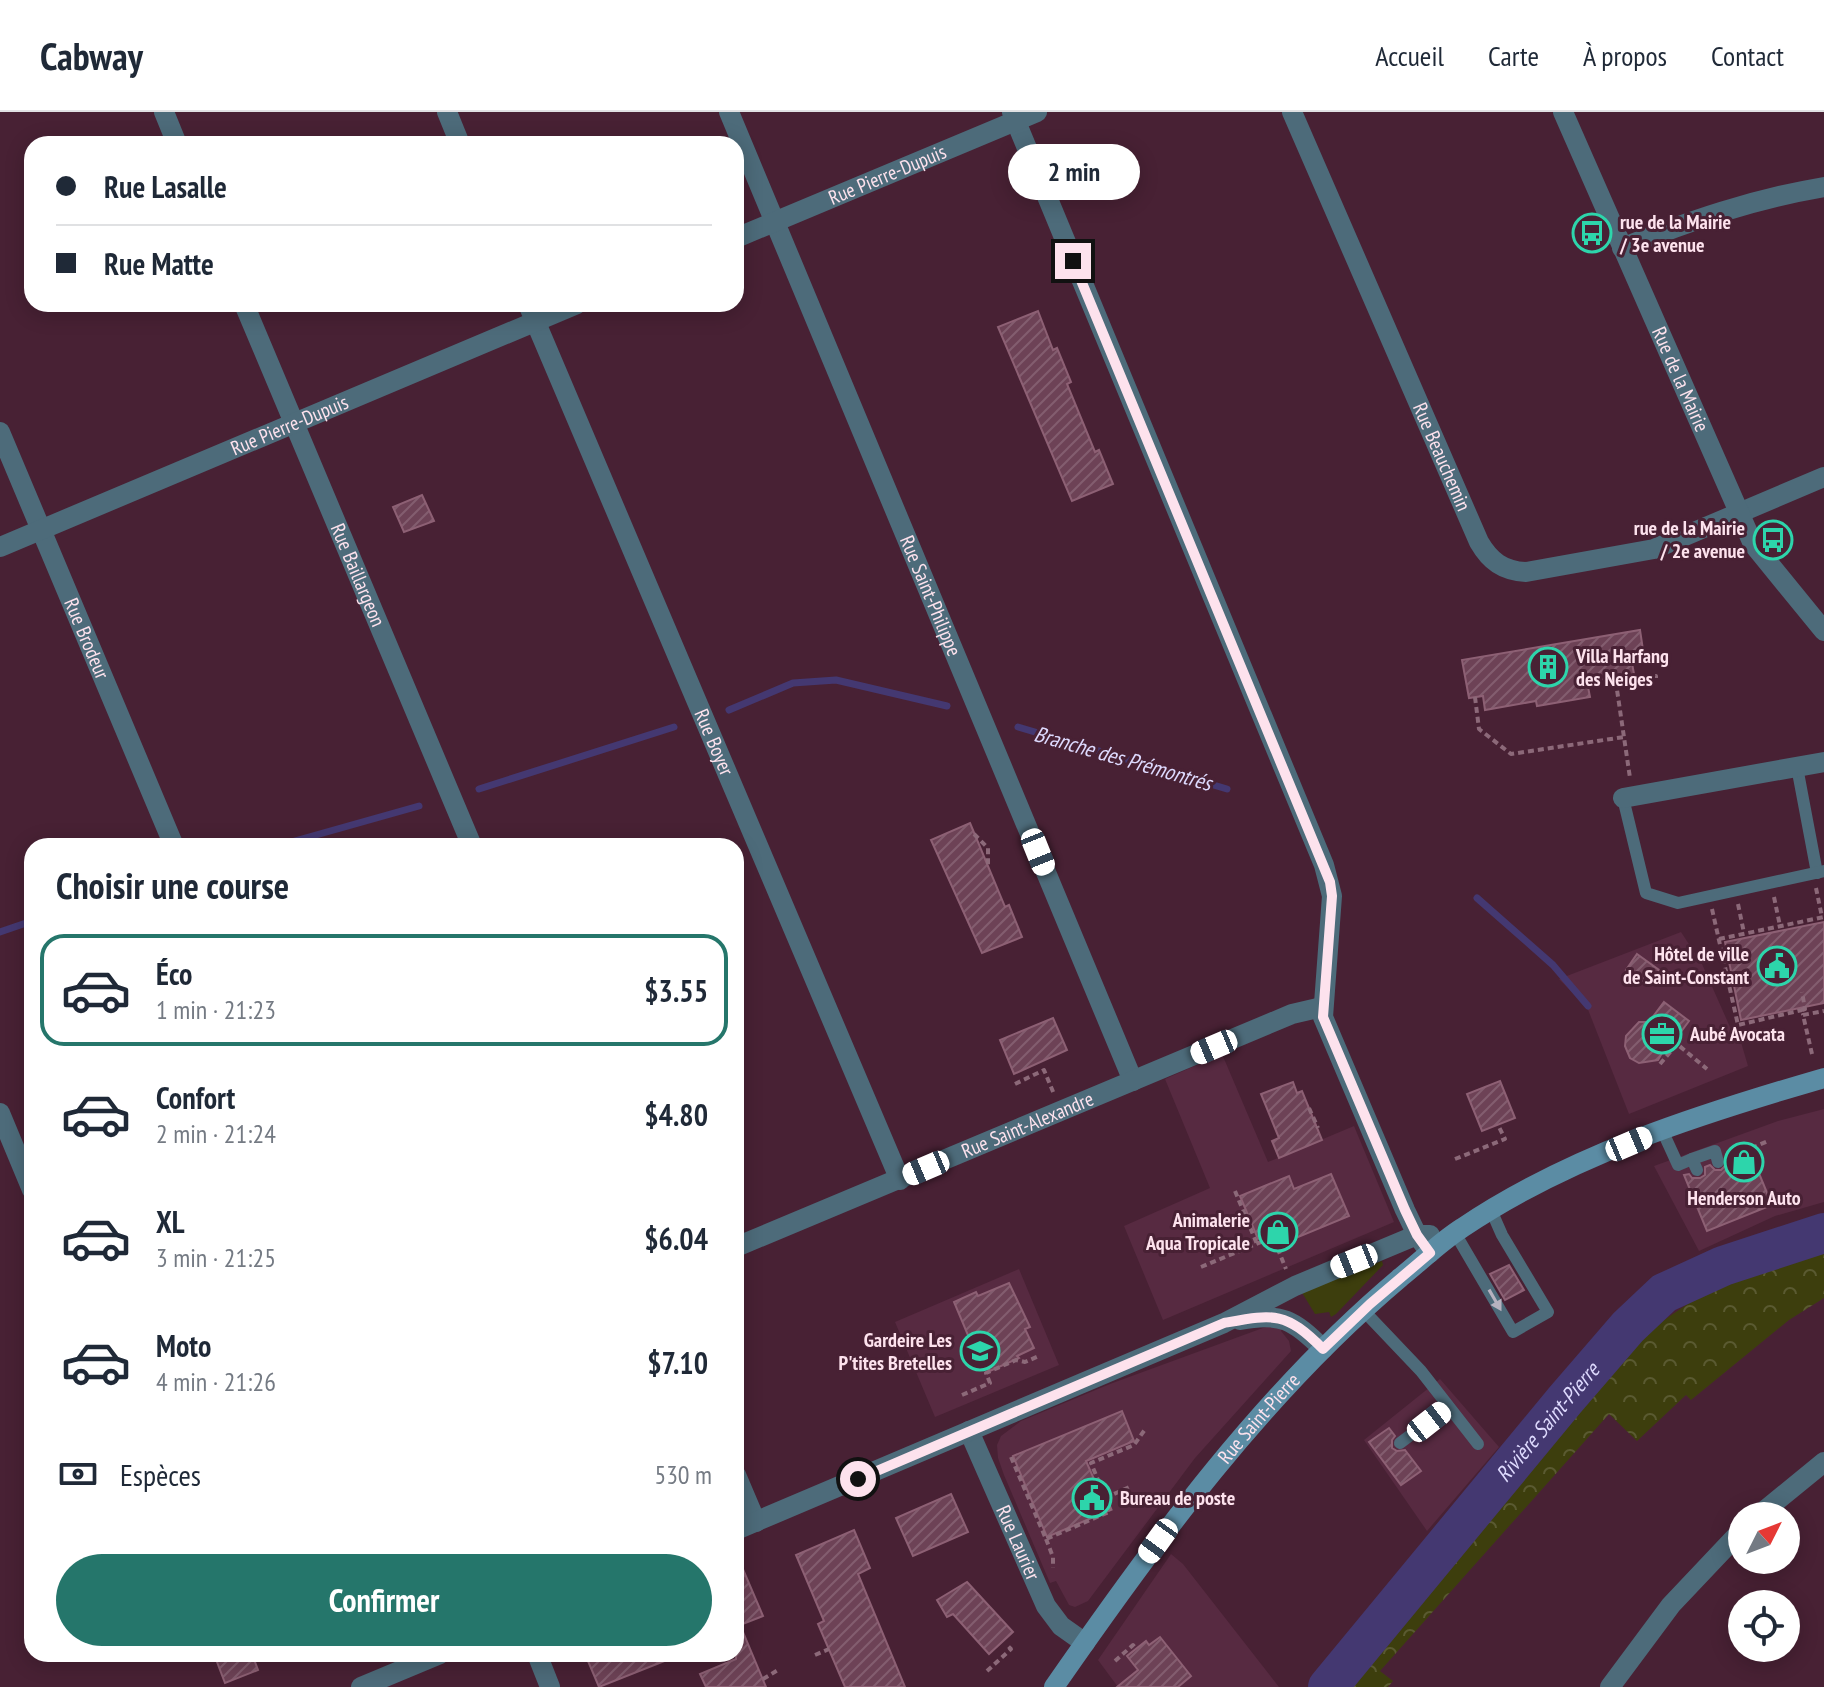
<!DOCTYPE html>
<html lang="fr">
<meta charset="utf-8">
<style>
:root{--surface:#fff;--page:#f2f2f3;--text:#1f2937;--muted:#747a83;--line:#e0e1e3;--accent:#25766b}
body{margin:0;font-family:"PT Sans Narrow",sans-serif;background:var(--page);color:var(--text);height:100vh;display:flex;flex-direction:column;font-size:30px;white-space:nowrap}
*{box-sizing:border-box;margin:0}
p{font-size:26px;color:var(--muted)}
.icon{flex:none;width:44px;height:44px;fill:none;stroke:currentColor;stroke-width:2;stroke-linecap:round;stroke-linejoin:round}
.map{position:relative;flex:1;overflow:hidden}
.panel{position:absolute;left:24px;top:726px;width:720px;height:824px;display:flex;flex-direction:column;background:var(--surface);border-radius:24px;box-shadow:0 4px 20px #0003}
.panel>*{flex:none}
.banner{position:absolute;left:24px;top:24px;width:720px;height:176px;border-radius:24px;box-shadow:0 4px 20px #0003;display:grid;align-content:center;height:176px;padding:0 32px;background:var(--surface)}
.needle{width:52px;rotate:48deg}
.fabs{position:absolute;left:1728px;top:1390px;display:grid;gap:16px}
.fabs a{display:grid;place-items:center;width:72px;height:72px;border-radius:50%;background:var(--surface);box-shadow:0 4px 20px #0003;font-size:40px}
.end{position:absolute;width:36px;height:36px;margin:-18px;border:10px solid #fde2ed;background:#111;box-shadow:0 0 0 4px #111}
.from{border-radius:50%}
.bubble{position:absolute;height:56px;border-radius:28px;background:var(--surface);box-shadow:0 4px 20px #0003;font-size:26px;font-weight:800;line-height:56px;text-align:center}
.car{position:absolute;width:24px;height:48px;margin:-24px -12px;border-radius:10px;box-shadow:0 0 6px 2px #0007;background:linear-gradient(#fff 24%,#345 0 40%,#fff 0 76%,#345 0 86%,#fff 0)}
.banner b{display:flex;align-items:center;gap:28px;height:76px;font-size:30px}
.banner b+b{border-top:2px solid var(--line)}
.banner i{width:20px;height:20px;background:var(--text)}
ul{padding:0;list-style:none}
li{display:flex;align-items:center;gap:24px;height:112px;margin:0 16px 12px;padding:0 16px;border:4px solid transparent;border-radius:24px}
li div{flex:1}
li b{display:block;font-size:30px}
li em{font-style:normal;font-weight:800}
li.current{border-color:var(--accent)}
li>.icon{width:72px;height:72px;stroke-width:1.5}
h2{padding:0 32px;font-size:36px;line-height:96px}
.pay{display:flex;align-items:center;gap:20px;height:88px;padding:0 32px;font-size:30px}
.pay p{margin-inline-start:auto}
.cta{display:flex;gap:16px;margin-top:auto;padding:16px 32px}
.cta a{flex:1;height:92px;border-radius:48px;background:var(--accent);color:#fff;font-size:32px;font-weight:800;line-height:92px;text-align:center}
header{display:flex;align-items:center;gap:48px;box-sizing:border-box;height:112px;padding:0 40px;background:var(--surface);border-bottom:2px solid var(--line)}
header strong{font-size:38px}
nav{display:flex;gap:44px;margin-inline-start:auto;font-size:28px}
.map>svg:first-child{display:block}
</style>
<header>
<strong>Cabway</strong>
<nav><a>Accueil</a><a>Carte</a><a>À propos</a><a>Contact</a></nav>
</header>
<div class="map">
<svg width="1824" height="1575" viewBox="0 0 1824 1575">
<defs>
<pattern id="forest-crowns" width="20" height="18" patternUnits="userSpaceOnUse" patternTransform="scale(2)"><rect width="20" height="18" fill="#3d3e0d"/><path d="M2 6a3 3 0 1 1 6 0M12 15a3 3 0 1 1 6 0" fill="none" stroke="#5a5a31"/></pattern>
<pattern id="building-hatch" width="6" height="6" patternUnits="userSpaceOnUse" patternTransform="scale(2)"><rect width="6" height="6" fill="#6d4256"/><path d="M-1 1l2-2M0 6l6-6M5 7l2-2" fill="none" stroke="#835d6f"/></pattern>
</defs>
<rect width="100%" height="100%" fill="#482134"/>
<!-- built -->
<g fill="#572a41">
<path d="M 1681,820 L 1702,852 L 1730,915 L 1738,920 L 1748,954 L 1629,1002 L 1587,895 L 1559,867 Z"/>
<path d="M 1222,942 L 1268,1050 L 1354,1014 L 1394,1110 L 1163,1208 L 1124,1114 L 1210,1076 L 1165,967 Z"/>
<path d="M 1824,997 L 1824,1090 L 1775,1104 L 1699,1139 L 1654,1054 L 1778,1009 Z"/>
<path d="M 1019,1157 L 1059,1253 L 935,1305 L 895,1210 Z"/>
<path d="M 1271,1213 L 1282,1215 L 1281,1219 L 1289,1229 L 1291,1239 L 1195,1346 L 1088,1489 L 1075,1495 L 1069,1493 L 1056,1469 L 1050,1471 L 1004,1363 L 998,1346 L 997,1333 L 1001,1324 L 1021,1309 L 1110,1272 Z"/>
<path d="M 1440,1267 L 1499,1335 L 1427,1419 L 1364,1328 Z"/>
<path d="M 1171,1442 L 1183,1452 L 1279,1575 L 1118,1575 L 1098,1548 Z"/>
</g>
<!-- green -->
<path fill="#3d3e0d" d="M 1382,1149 L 1383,1153 L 1336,1202 L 1331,1205 L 1329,1200 L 1315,1202 L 1301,1179 Z"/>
<!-- forest -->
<path fill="url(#forest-crowns)" d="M 1824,1136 L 1824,1186 L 1789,1208 L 1691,1288 L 1686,1283 L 1637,1329 L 1609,1302 L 1380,1559 L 1393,1569 L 1388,1575 L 1351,1575 L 1585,1288 L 1642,1223 L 1720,1170 Z"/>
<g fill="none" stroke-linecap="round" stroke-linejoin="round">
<!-- stream -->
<g stroke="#443871" stroke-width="7">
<path d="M 729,598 L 793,571 L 836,568 L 947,594"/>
<path d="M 1018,615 L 1227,677"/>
<path d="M 479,677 L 674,615"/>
<path d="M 277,734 L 419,694"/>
<path d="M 1477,786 L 1553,853 L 1588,894"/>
<path d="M 0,820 L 32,809"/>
</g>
<!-- river -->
<path stroke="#443871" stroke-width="40" id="s1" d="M 1328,1575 L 1565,1288 L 1628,1215 L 1664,1181 L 1723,1154 L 1824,1121"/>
</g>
<!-- building -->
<g fill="url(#building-hatch)" stroke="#8d6074" stroke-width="2">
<path d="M 1038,199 L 1053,238 L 1057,236 L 1071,270 L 1067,272 L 1095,340 L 1099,338 L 1113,372 L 1072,389 L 998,215 Z"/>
<path d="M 422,383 L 434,409 L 404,420 L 393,395 Z"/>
<path d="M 1640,518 L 1643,538 L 1630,540 L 1634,562 L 1587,570 L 1590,585 L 1537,594 L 1536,589 L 1485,598 L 1483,584 L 1469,586 L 1462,548 Z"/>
<path d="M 970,711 L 1005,795 L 1009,793 L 1022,825 L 982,841 L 931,728 Z"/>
<path d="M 1824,810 L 1824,891 L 1741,908 L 1725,830 Z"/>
<path d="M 1637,842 L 1659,858 L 1647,873 L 1626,858 Z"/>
<path d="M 1664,890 L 1689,909 L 1677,925 L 1673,922 L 1658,948 L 1639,951 L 1630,946 L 1625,934 L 1626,924 L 1639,910 L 1649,910 Z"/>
<path d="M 1053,906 L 1067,938 L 1014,962 L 1000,928 Z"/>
<path d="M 1500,969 L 1515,1006 L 1482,1019 L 1467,982 Z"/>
<path d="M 1293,970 L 1297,981 L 1302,979 L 1322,1028 L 1279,1046 L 1272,1029 L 1279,1026 L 1261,982 Z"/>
<path d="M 1749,1037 L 1772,1093 L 1707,1119 L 1684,1063 L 1689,1062 L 1692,1066 L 1700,1066 L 1705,1063 L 1705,1055 L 1710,1053 L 1715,1058 L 1721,1058 L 1726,1053 L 1726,1046 Z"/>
<path d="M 1331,1062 L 1349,1104 L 1291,1128 L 1289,1122 L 1274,1128 L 1272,1121 L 1258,1127 L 1240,1084 L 1289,1064 L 1294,1077 Z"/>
<path d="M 1509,1153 L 1524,1178 L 1505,1188 L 1490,1162 Z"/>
<path d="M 1009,1171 L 1030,1215 L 1025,1217 L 1034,1236 L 1017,1244 L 1019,1246 L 990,1259 L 975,1226 L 970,1228 L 954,1190 L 976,1180 L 978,1184 Z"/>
<path d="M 1122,1299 L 1134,1329 L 1086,1349 L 1108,1399 L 1047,1425 L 1013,1344 Z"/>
<path d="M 1389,1316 L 1395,1324 L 1392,1328 L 1392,1336 L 1397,1339 L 1405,1338 L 1421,1359 L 1401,1373 L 1369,1330 Z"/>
<path d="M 951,1382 L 968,1420 L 913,1444 L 896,1406 Z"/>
<path d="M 854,1418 L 870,1456 L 858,1462 L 905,1575 L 845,1575 L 818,1512 L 824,1509 L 796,1443 Z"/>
<path d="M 736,1441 L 763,1504 L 740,1513 L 766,1575 L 706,1575 L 700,1562 L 736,1547 Z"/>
<path d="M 967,1470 L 1013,1520 L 989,1542 L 953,1502 L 947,1505 L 937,1488 Z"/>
<path d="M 1160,1525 L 1191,1564 L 1178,1575 L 1117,1575 L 1138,1558 L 1127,1544 L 1146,1529 L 1149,1533 Z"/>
<path d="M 214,1542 L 252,1542 L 258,1558 L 225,1571 Z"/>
<path d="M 585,1542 L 682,1542 L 599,1575 Z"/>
</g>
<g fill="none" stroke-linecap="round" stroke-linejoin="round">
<!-- path -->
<g stroke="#8c6979" stroke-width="4" stroke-dasharray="6 4" stroke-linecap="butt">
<path d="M 1616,571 L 1656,564 L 1656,566"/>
<path d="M 1594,574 L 1616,571 L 1630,666"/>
<path d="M 1475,585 L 1479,617 L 1511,642 L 1624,625"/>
<path d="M 974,722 L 988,736 L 988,755"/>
<path d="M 1816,776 L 1822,805"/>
<path d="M 1774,785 L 1780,814"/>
<path d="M 1738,792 L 1744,821"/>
<path d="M 1712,797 L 1738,913 L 1802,898 L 1803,903"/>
<path d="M 1719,827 L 1824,805"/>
<path d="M 1802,898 L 1805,897 L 1802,880"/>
<path d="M 1669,925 L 1677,932"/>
<path d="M 1812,942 L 1803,903 L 1824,899"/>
<path d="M 1660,952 L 1677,932 L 1707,957"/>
<path d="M 1015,972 L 1044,958 L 1054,982"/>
<path d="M 1309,996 L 1318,1016"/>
<path d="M 1733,1044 L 1768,1029"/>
<path d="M 1455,1047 L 1505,1027 L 1498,1013"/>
<path d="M 1235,1079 L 1257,1132"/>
<path d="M 1201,1155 L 1273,1125 L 1286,1157"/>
<path d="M 962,1283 L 990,1271 L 986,1261 L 1016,1248 L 1025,1250 L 1039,1244"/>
<path d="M 1011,1345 L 1046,1427 L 1111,1399 L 1091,1351 L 1134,1333 L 1146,1316"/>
<path d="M 1105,1386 L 1132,1374"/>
<path d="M 1046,1427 L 1053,1445 L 1053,1456"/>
<path d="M 815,1543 L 829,1537"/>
<path d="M 1115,1549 L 1133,1533 L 1136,1537"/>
<path d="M 987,1559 L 1011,1537 L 1008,1534"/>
<path d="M 763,1567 L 778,1558"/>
</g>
<!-- service -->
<g stroke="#4d6b7a" stroke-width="12">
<path d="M 1797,655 L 1817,761"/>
<path d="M 1623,686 L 1646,781 L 1678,791 L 1824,759"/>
<path d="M 1662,1018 L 1678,1053 L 1692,1047"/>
<path d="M 1697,1058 L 1692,1047 L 1715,1039 L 1718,1050"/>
<path d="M 1455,1121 L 1513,1220 L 1548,1200 L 1502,1123 L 1491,1098"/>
<path d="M 1363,1198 L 1421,1259 L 1478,1332"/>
<path d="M 1400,1331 L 1448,1295"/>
</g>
<!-- minor -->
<g stroke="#4d6b7a" stroke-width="20">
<path d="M 164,0 L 177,32"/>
<path d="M 447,0 L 460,32"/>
<path id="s2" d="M 729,0 L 1133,969"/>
<path d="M 1012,0 L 1324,753 L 1332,784 L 1323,905 L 1405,1098 L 1417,1123 L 1430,1141"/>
<path id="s3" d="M 1292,0 L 1479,430 C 1490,449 1503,459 1526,460 L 1654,437 L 1824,365"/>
<path id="s4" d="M 1563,0 L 1753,432 L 1824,519"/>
<path id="s5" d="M 736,126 L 1037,0"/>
<path d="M 1622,136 C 1689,109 1753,87 1824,75"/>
<path id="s6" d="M 244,192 L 472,734"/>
<path id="s7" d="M 528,192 L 900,1068"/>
<path id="s8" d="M 0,320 L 174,734"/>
<path id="s9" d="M 0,435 L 577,192"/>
<path d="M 1623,686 L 1824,650"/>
<path d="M 0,1001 L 32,1078"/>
<path id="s10" d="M 736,1135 L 1292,902 L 1322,895"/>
<path d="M 1240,1208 C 1281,1200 1294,1208 1323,1237"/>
<path id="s11" d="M 969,1319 L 1046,1494 L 1061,1514 L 1085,1531"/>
<path d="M 736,1363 L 756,1410"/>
<path d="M 1758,1404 L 1824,1350"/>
<path d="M 736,1418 L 1224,1211 L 1295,1174 L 1417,1123 L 1430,1123"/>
<path d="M 537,1542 L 550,1575"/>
<path d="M 361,1575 L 440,1542"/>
<path d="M 1610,1575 L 1671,1493 L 1742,1418"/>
</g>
<!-- secondary -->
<path stroke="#5b8ca4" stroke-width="20" id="s12" d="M 1054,1575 C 1156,1428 1263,1281 1401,1165 C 1421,1149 1440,1130 1462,1116 C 1570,1043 1700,1002 1824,966"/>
</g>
<!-- one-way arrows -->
<defs><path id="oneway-solid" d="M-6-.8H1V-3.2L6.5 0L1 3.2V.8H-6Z" transform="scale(2)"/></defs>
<use fill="#b7b2bf" href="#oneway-solid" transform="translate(1495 1188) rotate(60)"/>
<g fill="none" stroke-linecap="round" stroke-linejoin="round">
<!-- route -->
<path stroke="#fde2ed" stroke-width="10" d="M 858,1367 L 1224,1211 C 1274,1202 1285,1199 1323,1237 L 1370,1192 L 1430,1141 L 1417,1123 L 1405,1098 L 1323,905 L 1332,784 L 1330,770 L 1073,149"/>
</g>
<!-- icons -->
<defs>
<symbol id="bus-ring" viewBox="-11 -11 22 22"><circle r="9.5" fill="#482134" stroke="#2dd5ab" stroke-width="1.5"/><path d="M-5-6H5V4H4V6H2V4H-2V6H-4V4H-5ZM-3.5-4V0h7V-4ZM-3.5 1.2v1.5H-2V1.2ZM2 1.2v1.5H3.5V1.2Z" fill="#2dd5ab"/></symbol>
<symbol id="building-ring" viewBox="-11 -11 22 22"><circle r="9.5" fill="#482134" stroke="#2dd5ab" stroke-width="1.5"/><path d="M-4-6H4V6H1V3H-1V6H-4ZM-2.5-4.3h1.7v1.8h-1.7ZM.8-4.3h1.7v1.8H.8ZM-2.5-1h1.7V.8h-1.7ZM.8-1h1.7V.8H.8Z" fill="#2dd5ab"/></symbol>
<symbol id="civic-ring" viewBox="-11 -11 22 22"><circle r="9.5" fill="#482134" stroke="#2dd5ab" stroke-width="1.5"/><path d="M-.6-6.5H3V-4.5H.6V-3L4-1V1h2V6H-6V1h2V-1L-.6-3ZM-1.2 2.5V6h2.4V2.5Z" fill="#2dd5ab"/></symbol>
<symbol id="office-ring" viewBox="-11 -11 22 22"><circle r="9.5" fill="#482134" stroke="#2dd5ab" stroke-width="1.5"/><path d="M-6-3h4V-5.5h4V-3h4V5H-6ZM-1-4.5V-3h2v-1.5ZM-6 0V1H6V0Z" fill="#2dd5ab"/></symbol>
<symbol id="shop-ring" viewBox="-11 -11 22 22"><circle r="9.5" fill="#482134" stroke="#2dd5ab" stroke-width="1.5"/><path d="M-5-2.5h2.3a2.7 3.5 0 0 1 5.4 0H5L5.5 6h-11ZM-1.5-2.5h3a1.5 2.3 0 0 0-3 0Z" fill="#2dd5ab"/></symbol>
<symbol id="school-ring" viewBox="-11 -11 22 22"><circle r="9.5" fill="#482134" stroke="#2dd5ab" stroke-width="1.5"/><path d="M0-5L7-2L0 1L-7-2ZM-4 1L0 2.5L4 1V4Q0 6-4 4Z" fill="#2dd5ab"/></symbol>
</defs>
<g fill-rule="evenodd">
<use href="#bus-ring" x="1570" y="99" width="44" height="44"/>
<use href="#bus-ring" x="1751" y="406" width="44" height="44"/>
<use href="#building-ring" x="1526" y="533" width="44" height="44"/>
<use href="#civic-ring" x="1755" y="832" width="44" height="44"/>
<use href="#office-ring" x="1640" y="900" width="44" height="44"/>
<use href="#shop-ring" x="1722" y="1028" width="44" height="44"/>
<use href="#shop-ring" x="1256" y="1098" width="44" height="44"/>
<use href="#school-ring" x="958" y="1217" width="44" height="44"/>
<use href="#civic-ring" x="1070" y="1364" width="44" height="44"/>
</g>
<g text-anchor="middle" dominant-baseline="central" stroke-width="6" stroke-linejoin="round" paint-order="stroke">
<!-- street labels -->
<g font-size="20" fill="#fde2ed" stroke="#482134">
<text stroke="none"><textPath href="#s5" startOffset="164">Rue Pierre-Dupuis</textPath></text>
<text stroke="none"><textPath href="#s4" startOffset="292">Rue de la Mairie</textPath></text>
<text stroke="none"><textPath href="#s9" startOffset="314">Rue Pierre-Dupuis</textPath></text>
<text stroke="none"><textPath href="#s3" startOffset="376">Rue Beauchemin</textPath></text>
<text stroke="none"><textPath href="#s6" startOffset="294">Rue Baillargeon</textPath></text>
<text stroke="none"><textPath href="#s2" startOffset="524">Rue Saint-Philippe</textPath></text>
<text stroke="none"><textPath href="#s8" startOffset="224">Rue Brodeur</textPath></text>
<text stroke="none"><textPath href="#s7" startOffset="476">Rue Boyer</textPath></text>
<text stroke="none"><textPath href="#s10" startOffset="316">Rue Saint-Alexandre</textPath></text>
<text stroke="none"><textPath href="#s12" startOffset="338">Rue Saint-Pierre</textPath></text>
<text stroke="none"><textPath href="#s11" startOffset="122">Rue Laurier</textPath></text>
</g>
<!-- poi labels -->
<g font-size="20" font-weight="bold" fill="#fde2ed" stroke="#482134" text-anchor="start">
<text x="1620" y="110">rue de la Mairie<tspan x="1620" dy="23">/ 3e avenue</tspan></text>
<text x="1745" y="416" text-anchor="end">rue de la Mairie<tspan x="1745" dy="23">/ 2e avenue</tspan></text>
<text x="1576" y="544">Villa Harfang<tspan x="1576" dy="23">des Neiges</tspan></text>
<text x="1749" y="842" text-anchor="end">Hôtel de ville<tspan x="1749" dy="23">de Saint-Constant</tspan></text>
<text x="1690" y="922">Aubé Avocata</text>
<text x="1744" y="1086" text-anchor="middle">Henderson Auto</text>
<text x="1250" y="1108" text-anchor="end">Animalerie<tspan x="1250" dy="23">Aqua Tropicale</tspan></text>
<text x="952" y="1228" text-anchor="end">Gardeire Les<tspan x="952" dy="23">P'tites Bretelles</tspan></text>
<text x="1120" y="1386">Bureau de poste</text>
</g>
<!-- water labels -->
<g font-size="22" font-style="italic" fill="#ddd9fd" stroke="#482134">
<text transform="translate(1123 646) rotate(16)">Branche des Prémontrés</text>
<text stroke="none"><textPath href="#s1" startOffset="344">Rivière Saint-Pierre</textPath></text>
</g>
</g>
</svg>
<div class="fabs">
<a><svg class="needle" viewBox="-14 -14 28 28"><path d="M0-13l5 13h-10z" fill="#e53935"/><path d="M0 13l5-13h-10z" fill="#747a83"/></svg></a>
<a><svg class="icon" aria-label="locate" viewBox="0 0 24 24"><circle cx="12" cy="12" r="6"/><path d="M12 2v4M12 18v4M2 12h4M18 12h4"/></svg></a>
</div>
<i class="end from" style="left:858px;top:1367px"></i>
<i class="end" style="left:1073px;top:149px"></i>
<div class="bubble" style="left:1008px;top:32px;width:132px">2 min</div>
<i class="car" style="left:1038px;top:740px;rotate:158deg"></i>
<i class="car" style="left:1214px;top:935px;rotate:247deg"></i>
<i class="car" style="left:1629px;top:1032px;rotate:67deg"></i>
<i class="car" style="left:926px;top:1056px;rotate:247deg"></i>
<i class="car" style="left:1354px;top:1149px;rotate:248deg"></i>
<i class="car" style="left:1429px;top:1310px;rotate:52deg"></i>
<i class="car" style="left:1158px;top:1429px;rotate:216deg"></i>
<div class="banner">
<b><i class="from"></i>Rue Lasalle</b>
<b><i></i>Rue Matte</b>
</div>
<section class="panel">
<h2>Choisir une course</h2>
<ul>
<li class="current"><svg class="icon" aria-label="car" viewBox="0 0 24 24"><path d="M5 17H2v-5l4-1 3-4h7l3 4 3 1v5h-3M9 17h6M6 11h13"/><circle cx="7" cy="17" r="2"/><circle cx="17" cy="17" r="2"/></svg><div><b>Éco</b><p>1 min · 21:23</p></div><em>$3.55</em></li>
<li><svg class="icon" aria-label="car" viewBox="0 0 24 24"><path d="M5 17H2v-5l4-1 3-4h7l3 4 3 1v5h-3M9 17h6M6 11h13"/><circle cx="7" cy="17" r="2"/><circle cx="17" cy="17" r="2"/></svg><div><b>Confort</b><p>2 min · 21:24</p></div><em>$4.80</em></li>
<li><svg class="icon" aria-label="car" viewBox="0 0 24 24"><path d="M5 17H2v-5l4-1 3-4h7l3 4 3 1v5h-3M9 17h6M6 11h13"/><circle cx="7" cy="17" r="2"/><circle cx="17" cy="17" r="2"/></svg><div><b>XL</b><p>3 min · 21:25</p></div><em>$6.04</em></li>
<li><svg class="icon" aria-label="car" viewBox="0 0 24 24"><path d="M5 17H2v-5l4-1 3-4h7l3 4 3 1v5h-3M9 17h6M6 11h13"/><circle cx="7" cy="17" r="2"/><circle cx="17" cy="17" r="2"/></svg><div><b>Moto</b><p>4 min · 21:26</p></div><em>$7.10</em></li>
</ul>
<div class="pay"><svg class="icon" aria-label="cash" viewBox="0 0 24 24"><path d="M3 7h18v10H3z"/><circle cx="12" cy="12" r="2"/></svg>Espèces<p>530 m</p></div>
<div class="cta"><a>Confirmer</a></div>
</section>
</div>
